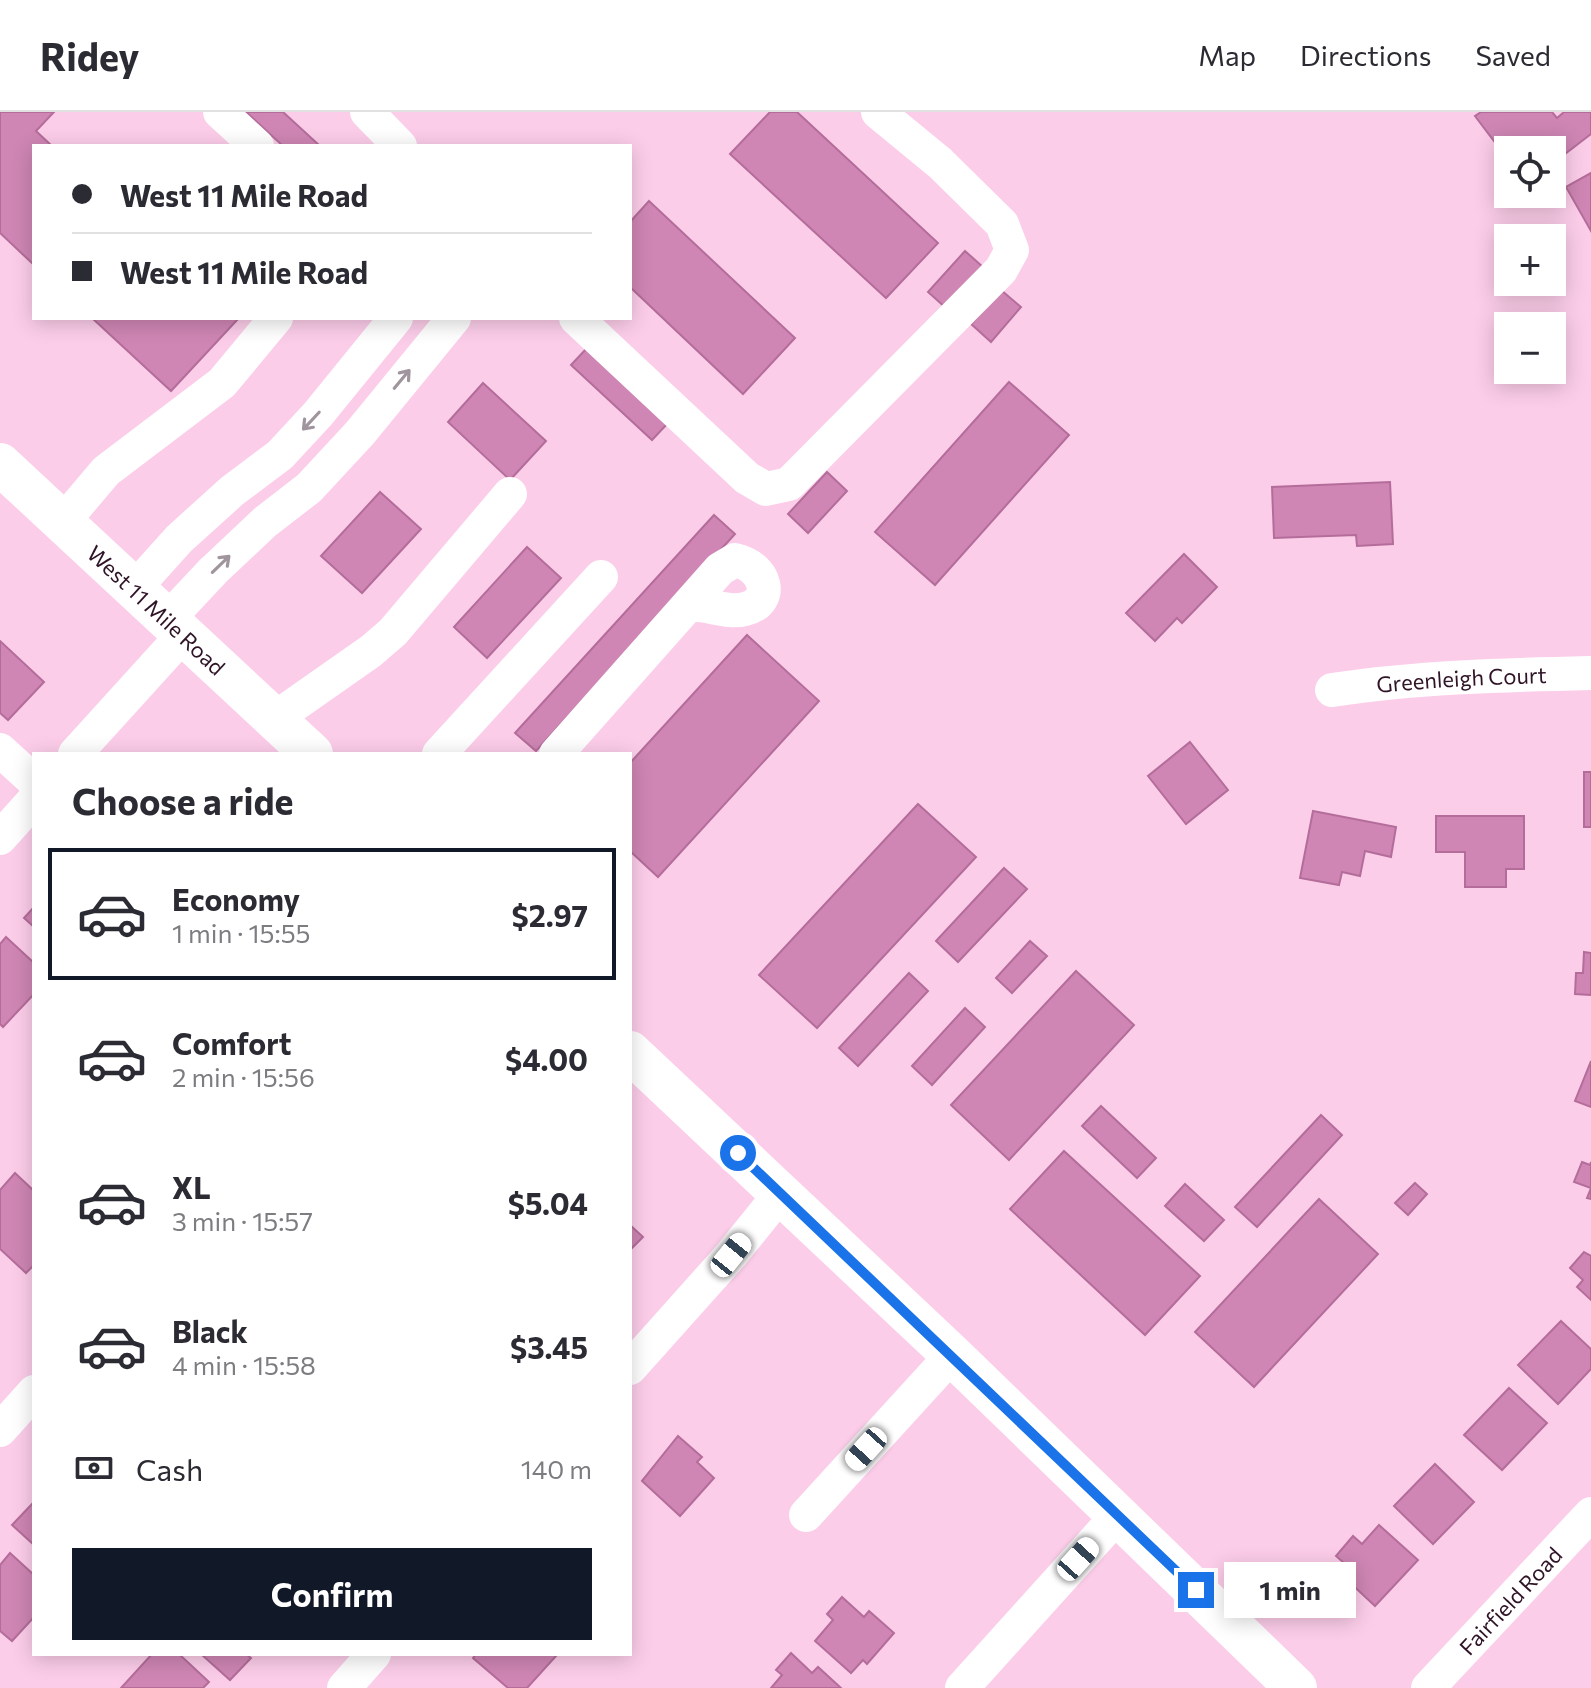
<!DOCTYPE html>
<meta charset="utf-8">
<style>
:root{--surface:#fff;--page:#f7f7f7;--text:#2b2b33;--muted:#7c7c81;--line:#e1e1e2;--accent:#111827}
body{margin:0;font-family:Commissioner,sans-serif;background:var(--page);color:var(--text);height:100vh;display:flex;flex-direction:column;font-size:30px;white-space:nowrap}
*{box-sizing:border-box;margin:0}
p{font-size:26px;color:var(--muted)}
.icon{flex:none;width:44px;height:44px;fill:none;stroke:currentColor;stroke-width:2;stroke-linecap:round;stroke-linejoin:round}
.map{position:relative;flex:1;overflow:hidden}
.details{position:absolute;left:32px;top:640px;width:600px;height:904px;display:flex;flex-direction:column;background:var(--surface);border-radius:0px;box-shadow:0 4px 20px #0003}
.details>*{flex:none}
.hud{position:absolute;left:32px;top:32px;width:600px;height:176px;border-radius:0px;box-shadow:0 4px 20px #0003;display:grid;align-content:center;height:176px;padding:0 40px;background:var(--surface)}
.buttons{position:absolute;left:1494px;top:24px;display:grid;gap:16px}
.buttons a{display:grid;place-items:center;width:72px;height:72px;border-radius:0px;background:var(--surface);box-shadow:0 4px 20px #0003;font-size:40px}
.end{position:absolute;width:36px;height:36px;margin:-18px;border:10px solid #1a73e8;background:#fff;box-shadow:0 0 0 4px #fff}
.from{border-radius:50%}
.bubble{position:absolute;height:56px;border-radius:0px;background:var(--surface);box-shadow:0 4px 20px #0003;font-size:26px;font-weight:700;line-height:56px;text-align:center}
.car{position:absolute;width:24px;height:48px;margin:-24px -12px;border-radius:10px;box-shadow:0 0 6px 2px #0007;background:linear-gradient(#fff 24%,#345 0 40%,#fff 0 76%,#345 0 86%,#fff 0)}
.hud b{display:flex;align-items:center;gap:28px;height:76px;font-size:30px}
.hud b+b{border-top:2px solid var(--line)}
.hud i{width:20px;height:20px;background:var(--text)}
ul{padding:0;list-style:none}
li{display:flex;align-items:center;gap:24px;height:132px;margin:0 16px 12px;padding:0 24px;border:4px solid transparent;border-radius:0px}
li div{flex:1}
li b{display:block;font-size:30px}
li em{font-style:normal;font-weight:700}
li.active{border-color:var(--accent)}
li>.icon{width:72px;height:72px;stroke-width:1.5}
h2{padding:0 40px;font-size:36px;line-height:96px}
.pay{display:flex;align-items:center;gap:20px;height:88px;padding:0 40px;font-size:30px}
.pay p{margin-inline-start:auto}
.cta{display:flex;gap:16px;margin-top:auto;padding:16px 40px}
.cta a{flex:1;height:92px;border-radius:0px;background:var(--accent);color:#fff;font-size:32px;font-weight:700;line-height:92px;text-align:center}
header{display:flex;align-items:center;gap:48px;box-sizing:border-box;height:112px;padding:0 40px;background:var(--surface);border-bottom:2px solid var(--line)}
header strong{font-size:38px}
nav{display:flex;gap:44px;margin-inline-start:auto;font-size:28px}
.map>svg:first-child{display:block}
</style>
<header>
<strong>Ridey</strong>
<nav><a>Map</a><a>Directions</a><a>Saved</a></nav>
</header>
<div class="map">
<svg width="1591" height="1576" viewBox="0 0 1591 1576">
<rect width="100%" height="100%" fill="#fccde9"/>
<!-- building -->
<g fill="#cf86b4" stroke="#b46d9a" stroke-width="2">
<path d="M 0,0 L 54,0 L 36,19 L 52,34 L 34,34 L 34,153 L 0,121 Z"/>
<path d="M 246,0 L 283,0 L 320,34 L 283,34 Z"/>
<path d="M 770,0 L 797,0 L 938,131 L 886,186 L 730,42 Z"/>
<path d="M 1481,0 L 1552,0 L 1557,6 L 1564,0 L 1591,0 L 1591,22 L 1552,52 L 1552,38 L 1538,38 L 1530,27 L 1516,38 L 1508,38 L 1506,45 L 1475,4 Z"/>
<path d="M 1591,61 L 1591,119 L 1566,75 Z"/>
<path d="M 649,89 L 795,226 L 743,282 L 630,175 L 630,110 Z"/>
<path d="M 965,139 L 983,155 L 946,196 L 928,180 Z"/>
<path d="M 1001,178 L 1021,195 L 991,230 L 971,212 Z"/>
<path d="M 92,206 L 237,206 L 238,207 L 171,279 Z"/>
<path d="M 587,236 L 668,311 L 652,328 L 571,253 Z"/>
<path d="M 1009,270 L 1069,323 L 935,473 L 875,420 Z"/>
<path d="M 483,271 L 546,329 L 510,368 L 448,310 Z"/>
<path d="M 827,360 L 847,379 L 808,421 L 788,402 Z"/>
<path d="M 1390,370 L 1393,432 L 1357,434 L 1356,423 L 1274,426 L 1272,375 Z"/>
<path d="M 380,380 L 421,417 L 362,481 L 321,444 Z"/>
<path d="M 714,403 L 735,422 L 536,639 L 515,621 Z"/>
<path d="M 527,435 L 561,466 L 487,546 L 454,515 Z"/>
<path d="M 1184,442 L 1217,475 L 1182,511 L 1177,506 L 1155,529 L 1126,501 Z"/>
<path d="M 747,523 L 819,589 L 658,765 L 630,739 L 630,651 Z"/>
<path d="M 0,529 L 44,570 L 8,608 L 0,601 Z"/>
<path d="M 1190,630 L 1228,678 L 1186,712 L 1148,664 Z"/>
<rect x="1584" y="660" width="7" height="55"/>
<path d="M 918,692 L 976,745 L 817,916 L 759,863 Z"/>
<path d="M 1313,699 L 1396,715 L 1391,745 L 1365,739 L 1360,764 L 1342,760 L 1339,773 L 1300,766 Z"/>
<path d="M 1436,704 L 1524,704 L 1524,757 L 1506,757 L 1506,775 L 1465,775 L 1465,740 L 1436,740 Z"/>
<path d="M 1004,756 L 1027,777 L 958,850 L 936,829 Z"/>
<path d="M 34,795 L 34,815 L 24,806 Z"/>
<path d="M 6,825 L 34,851 L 34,882 L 3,915 L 0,912 L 0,832 Z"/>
<path d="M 1030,829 L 1047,844 L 1012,881 L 996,866 Z"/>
<path d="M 1584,840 L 1591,841 L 1591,883 L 1575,882 L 1576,861 L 1583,861 Z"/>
<path d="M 1076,859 L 1134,913 L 1009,1048 L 951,993 Z"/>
<path d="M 909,861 L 928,879 L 858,954 L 839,936 Z"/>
<path d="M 965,896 L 985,915 L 932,973 L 912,954 Z"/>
<path d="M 1591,949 L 1591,995 L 1575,989 Z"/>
<path d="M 1101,994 L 1156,1046 L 1137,1066 L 1082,1014 Z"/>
<path d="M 1321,1003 L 1342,1023 L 1257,1115 L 1235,1095 Z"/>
<path d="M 1064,1039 L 1200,1164 L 1145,1223 L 1010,1097 Z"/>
<path d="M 1582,1050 L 1590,1053 L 1591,1050 L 1591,1087 L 1587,1086 L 1591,1076 L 1574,1070 Z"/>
<path d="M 15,1061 L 34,1079 L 34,1153 L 26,1161 L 0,1137 L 0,1078 Z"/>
<path d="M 1415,1071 L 1427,1082 L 1408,1103 L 1395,1091 Z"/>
<path d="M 1185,1072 L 1224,1108 L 1204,1129 L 1165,1094 Z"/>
<path d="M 1319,1087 L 1378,1142 L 1254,1275 L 1195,1220 Z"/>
<path d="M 630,1113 L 643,1125 L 630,1138 Z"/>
<path d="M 1584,1140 L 1591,1144 L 1591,1188 L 1577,1175 L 1583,1168 L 1570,1156 Z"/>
<path d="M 1561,1209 L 1591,1237 L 1591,1257 L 1558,1292 L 1518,1253 Z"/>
<path d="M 1509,1276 L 1547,1311 L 1502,1358 L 1464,1323 Z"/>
<path d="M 678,1324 L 702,1345 L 697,1350 L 714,1366 L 680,1404 L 642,1369 Z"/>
<path d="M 1435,1352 L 1474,1390 L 1433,1432 L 1394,1394 Z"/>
<path d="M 33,1391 L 34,1392 L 34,1433 L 12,1413 Z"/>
<path d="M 1379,1413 L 1418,1448 L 1375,1494 L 1346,1467 L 1353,1459 L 1336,1444 L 1353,1424 L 1362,1432 Z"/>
<path d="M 10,1441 L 34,1463 L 34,1505 L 12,1529 L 0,1519 L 0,1453 Z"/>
<path d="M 842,1485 L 864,1505 L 869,1499 L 894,1521 L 867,1552 L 863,1548 L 851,1561 L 815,1529 L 833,1508 L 827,1502 Z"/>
<path d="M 791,1541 L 812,1561 L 818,1555 L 841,1576 L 771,1576 L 782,1563 L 776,1558 Z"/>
<path d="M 152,1542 L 179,1542 L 209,1570 L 203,1576 L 121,1576 Z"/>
<path d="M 201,1542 L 246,1542 L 251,1546 L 230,1568 Z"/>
<path d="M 476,1542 L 554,1542 L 556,1544 L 527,1576 L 508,1576 L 473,1546 Z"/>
</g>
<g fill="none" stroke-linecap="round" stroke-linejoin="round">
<!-- minor -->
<g stroke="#fff" stroke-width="34">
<path d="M 220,0 L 257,34"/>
<path d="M 367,0 L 400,34"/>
<path d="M 576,206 L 747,366 L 766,377 L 789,372 L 1001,158 L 1012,138 L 1002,112 L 940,51 L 878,0"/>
<path d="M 62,411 L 106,359 L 222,271 L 276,206"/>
<path d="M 134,477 L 179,427 L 232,379 L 280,343 L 318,302 L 396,206"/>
<path d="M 167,508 L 213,459 L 265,410 L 309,376 L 360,321 L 454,206"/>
<path id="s1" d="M 1332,578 C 1418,565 1504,563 1591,561"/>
<path d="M 274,607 L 371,539 L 393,520 L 510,382"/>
<path d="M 0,638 L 34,669"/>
<path d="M 75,642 L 183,523"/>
<path d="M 439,642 L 601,465"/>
<path d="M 556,642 L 720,457 L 735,448 C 767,455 775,490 745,497 C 727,502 707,491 689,493"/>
<path d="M 0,726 L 34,688"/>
<path d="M 630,1256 L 731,1143 L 781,1081"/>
<path d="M 0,1318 L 34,1280"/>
<path d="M 806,1403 L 952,1243"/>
<path d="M 344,1576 L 374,1542"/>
<path d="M 962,1576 L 1118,1403"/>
<path id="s2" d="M 1428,1576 L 1591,1402"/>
</g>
<!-- major -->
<g stroke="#fff" stroke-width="42">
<path id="s3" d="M 0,352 L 312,642"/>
<path d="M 630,940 L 952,1243 L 1296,1576"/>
</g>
</g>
<!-- one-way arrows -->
<defs><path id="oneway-shaft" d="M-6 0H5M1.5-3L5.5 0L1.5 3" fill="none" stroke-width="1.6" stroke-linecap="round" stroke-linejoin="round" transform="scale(2)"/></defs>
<g stroke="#a1959d">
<use href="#oneway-shaft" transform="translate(402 267) rotate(-50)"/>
<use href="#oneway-shaft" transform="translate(311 309) rotate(133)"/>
<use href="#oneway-shaft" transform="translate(221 452) rotate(-44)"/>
</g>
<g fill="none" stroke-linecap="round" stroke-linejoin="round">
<!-- route -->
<path stroke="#1a73e8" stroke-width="10" d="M 738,1041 L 1196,1478"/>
</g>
<g text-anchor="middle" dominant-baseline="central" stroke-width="6" stroke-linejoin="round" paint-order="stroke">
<!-- street labels -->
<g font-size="22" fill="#2f1326" stroke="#fefefe">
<text stroke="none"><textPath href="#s3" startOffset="214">West 11 Mile Road</textPath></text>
<text stroke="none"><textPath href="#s1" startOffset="130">Greenleigh Court</textPath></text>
<text stroke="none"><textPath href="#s2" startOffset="120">Fairfield Road</textPath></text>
</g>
</g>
</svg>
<div class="buttons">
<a><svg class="icon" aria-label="locate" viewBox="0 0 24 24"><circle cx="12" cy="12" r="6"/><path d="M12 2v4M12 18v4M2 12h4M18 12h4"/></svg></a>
<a>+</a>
<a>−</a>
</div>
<i class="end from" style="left:738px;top:1041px"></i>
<i class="end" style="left:1196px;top:1478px"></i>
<div class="bubble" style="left:1224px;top:1450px;width:132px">1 min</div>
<i class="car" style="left:731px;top:1143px;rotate:39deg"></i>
<i class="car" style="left:866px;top:1337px;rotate:222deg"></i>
<i class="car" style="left:1078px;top:1447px;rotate:42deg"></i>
<div class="hud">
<b><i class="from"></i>West 11 Mile Road</b>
<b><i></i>West 11 Mile Road</b>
</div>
<section class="details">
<h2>Choose a ride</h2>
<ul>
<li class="active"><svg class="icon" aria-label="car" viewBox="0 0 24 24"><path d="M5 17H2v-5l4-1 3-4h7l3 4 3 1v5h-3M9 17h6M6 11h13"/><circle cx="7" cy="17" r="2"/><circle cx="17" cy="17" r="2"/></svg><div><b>Economy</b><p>1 min · 15:55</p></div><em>$2.97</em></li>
<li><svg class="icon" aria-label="car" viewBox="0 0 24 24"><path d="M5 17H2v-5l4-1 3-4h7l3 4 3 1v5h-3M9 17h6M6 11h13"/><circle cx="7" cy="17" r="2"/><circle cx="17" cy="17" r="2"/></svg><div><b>Comfort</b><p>2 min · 15:56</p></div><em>$4.00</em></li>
<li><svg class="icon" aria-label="car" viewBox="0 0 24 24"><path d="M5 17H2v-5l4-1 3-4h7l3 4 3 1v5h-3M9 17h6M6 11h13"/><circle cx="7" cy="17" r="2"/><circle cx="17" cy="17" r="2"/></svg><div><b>XL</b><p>3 min · 15:57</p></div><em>$5.04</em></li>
<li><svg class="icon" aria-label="car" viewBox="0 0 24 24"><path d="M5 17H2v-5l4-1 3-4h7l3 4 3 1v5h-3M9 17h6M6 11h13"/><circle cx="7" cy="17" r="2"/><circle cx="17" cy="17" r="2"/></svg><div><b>Black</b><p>4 min · 15:58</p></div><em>$3.45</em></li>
</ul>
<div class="pay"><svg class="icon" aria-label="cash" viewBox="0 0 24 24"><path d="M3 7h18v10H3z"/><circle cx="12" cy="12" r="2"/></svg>Cash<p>140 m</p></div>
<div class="cta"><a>Confirm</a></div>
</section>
</div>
